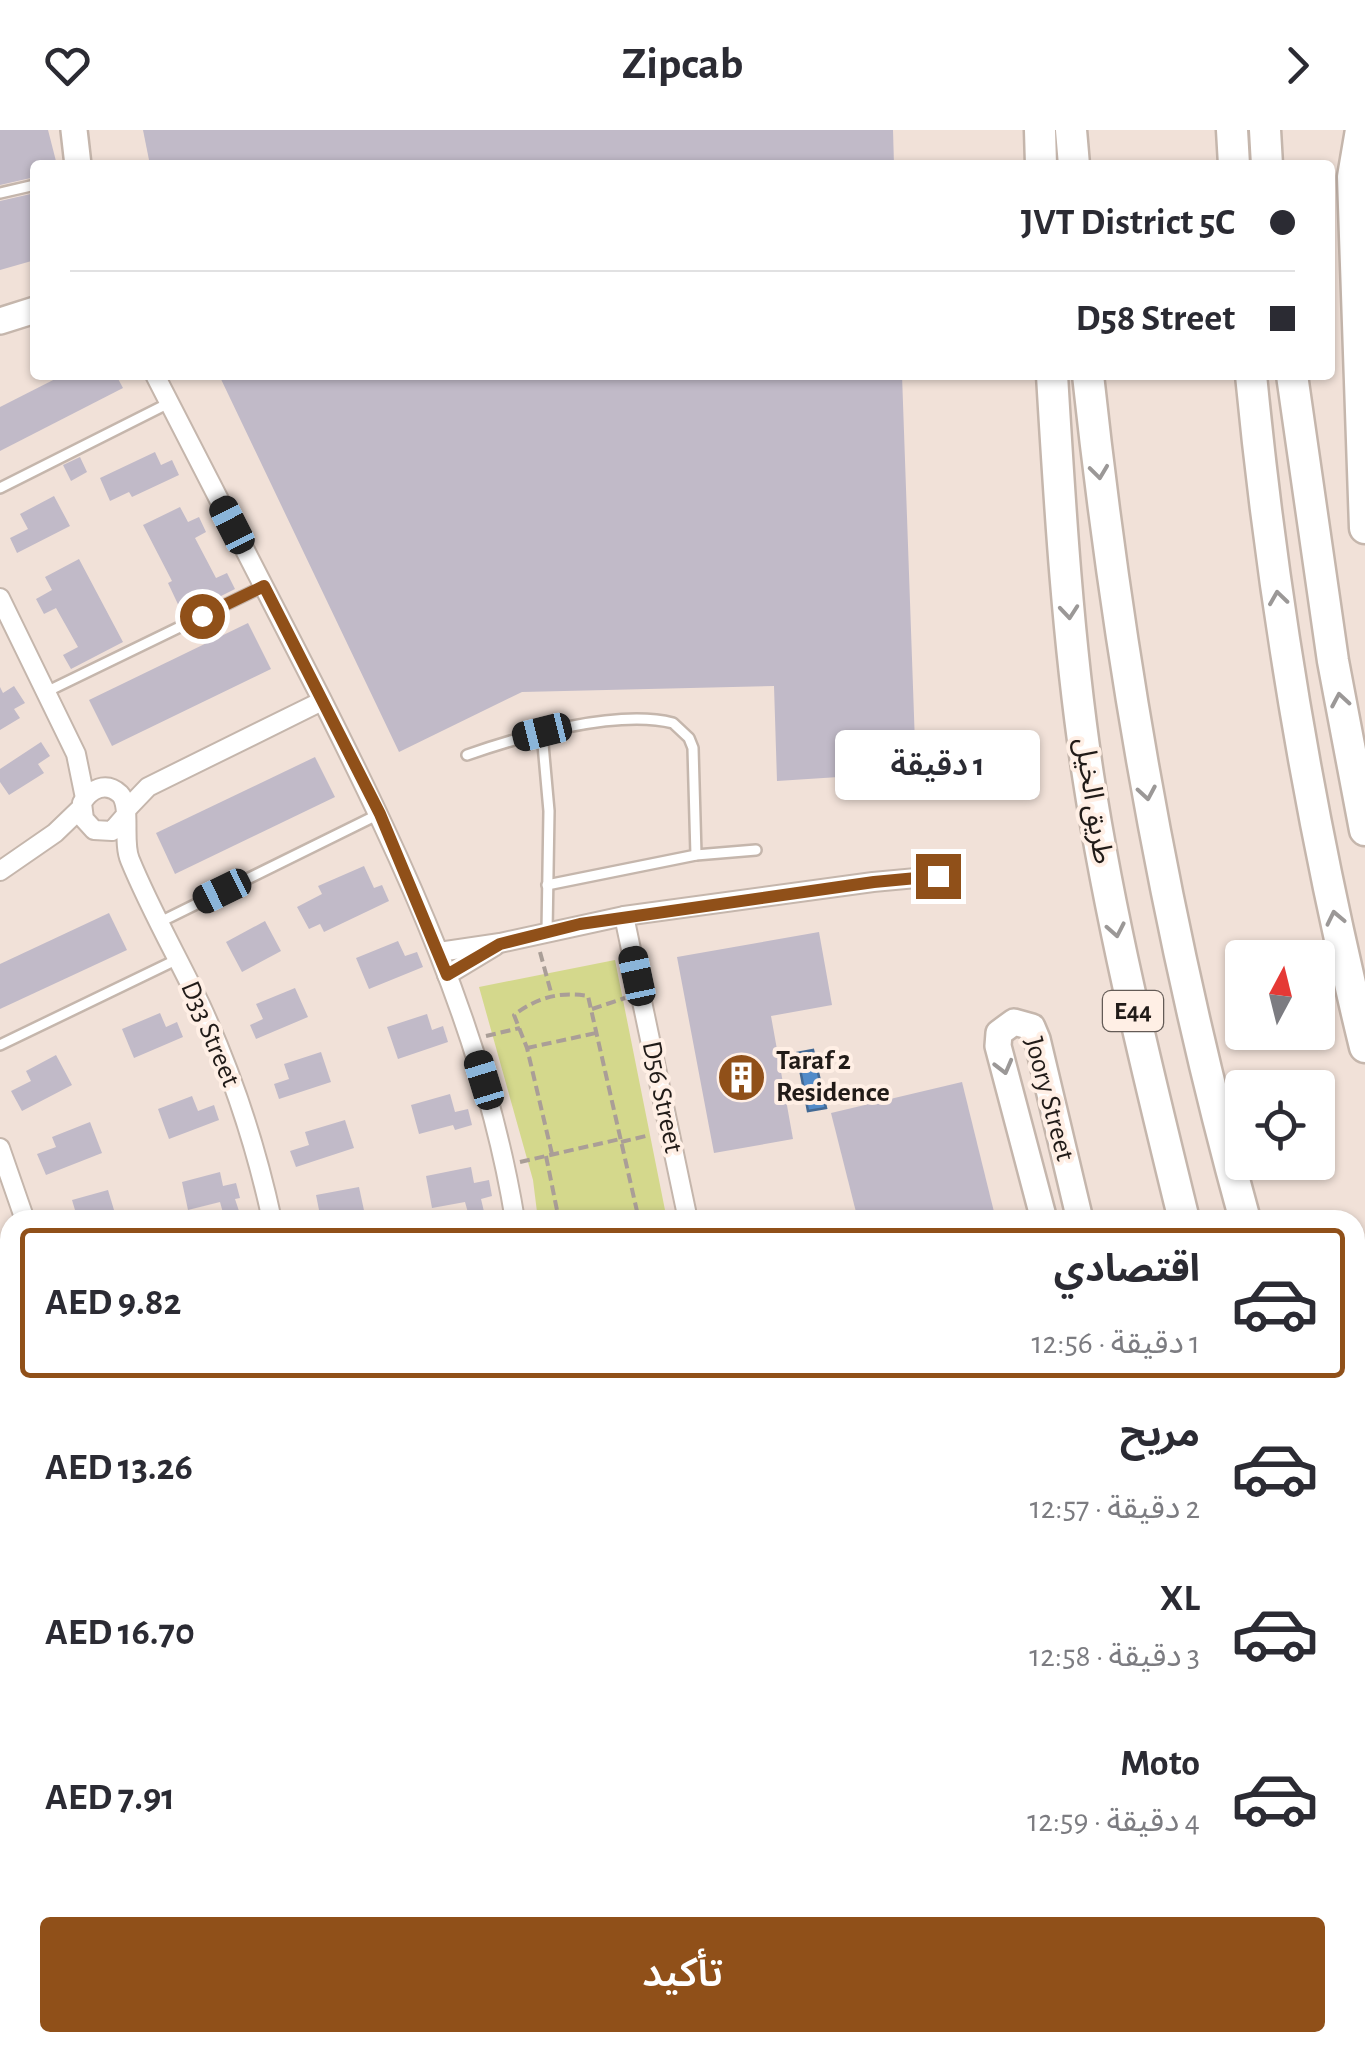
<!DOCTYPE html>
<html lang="ar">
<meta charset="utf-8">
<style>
:root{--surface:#fff;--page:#f7f7f7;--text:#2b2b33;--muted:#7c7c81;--line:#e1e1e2;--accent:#905019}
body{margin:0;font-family:"Alegreya Sans","Noto Sans Arabic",sans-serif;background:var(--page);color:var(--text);direction:rtl;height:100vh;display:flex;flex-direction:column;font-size:38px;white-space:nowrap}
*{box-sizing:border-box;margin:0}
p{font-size:32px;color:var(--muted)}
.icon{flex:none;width:55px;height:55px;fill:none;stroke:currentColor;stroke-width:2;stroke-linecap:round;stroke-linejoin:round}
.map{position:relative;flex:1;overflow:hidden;direction:ltr}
.details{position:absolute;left:0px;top:1080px;width:1365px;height:842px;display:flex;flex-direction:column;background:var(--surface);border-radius:30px 30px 0 0;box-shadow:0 2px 8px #0004;direction:rtl}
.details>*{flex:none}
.banner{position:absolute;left:30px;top:30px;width:1305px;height:220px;border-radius:10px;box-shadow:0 2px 8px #0004;direction:rtl;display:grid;align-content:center;height:220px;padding:0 40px;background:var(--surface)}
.needle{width:65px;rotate:7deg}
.fabs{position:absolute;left:1225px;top:810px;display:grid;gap:20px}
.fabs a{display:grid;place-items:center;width:110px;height:110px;border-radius:10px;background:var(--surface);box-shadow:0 2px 8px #0004;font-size:50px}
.end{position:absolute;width:45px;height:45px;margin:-22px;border:12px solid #905019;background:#fff;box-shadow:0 0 0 5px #fff}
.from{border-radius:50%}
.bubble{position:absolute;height:70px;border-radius:10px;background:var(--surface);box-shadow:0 2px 8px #0004;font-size:32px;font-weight:600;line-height:70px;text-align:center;direction:rtl}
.car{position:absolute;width:30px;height:60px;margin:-30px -15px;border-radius:12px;box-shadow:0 0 8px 2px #0007;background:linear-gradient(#222 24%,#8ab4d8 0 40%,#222 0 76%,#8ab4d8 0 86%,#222 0)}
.banner b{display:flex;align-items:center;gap:35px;height:95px;font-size:38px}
.banner b+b{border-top:2px solid var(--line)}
.banner i{width:25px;height:25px;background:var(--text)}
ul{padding:18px 0 0;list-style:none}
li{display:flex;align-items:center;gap:30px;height:150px;margin:0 20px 15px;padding:0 20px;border:5px solid transparent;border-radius:10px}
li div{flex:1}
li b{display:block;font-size:38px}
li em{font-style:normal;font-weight:600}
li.active{border-color:var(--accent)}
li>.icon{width:90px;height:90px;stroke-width:1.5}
.primary-button{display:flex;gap:20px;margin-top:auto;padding:20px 40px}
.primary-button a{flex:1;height:115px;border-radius:10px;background:var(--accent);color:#fff;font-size:40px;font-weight:600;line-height:115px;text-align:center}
header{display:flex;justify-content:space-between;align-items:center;height:130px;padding:0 40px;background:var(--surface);font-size:45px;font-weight:600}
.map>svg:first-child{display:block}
</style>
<header><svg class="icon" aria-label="forward" viewBox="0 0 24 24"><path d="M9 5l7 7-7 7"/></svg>Zipcab<svg class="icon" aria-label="heart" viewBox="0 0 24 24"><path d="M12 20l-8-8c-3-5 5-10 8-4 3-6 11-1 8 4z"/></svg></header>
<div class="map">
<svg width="1365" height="1921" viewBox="0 0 1365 1921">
<rect width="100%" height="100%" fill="#f1e1d8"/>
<!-- green -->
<g fill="#d4d88c">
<path d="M 615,830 L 667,1090 L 538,1090 L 533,1050 L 479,857 Z"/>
<path d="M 0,1118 L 10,1197 L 10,1272 L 0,1272 Z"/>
<path d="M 0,1560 L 10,1560 L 10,1870 L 0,1869 Z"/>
</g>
<!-- water -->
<path fill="#528bc9" stroke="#436994" stroke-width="2.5" d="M 813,920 L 826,978 L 808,981 L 797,923 Z"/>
<!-- building -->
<g fill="#c1bac8">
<path d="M 0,0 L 48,0 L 57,35 L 35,35 L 35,47 L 0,55 Z"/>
<path d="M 143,0 L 893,0 L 894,35 L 150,35 Z"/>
<path d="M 35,63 L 35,130 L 0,140 L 0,71 Z"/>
<path d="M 63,245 L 116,245 L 123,258 L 0,321 L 0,277 Z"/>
<path d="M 219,245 L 902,245 L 916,642 L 777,651 L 774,556 L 522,562 L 399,622 Z"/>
<path d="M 155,322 L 161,335 L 172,330 L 179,345 L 132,367 L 129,362 L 110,371 L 100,348 Z"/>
<path d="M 80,327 L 87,342 L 71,351 L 63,335 Z"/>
<path d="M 54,366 L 70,396 L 17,423 L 10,408 L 28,399 L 20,384 Z"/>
<path d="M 180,377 L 188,392 L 199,387 L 206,402 L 195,408 L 216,448 L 227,443 L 235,459 L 183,485 L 168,453 L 172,451 L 143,395 Z"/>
<path d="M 79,429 L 123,512 L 71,539 L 63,525 L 78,517 L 56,478 L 44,484 L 36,469 L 52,460 L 45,447 Z"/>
<path d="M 248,493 L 271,539 L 112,616 L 89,570 Z"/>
<path d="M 14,556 L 25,573 L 14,579 L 20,588 L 0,600 L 0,557 L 3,563 Z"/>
<path d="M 41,612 L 50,626 L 38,634 L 44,643 L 9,665 L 0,652 L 0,639 Z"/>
<path d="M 315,627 L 335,667 L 175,744 L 156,703 Z"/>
<path d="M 364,736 L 374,758 L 382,755 L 389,771 L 324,802 L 320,794 L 309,799 L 297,777 L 322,764 L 318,756 Z"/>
<path d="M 109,783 L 127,820 L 0,879 L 0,834 Z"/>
<path d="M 265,791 L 281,821 L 242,842 L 226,812 Z"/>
<path d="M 819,802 L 832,875 L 771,886 L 793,1009 L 714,1023 L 677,827 Z"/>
<path d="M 398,811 L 405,826 L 417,822 L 423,837 L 369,859 L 356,828 Z"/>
<path d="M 295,858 L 308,887 L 256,909 L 250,895 L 263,889 L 256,874 Z"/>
<path d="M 160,883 L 166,897 L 177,892 L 183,907 L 134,928 L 122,899 Z"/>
<path d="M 427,884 L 432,900 L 443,896 L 448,912 L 398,929 L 387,897 Z"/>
<path d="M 321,922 L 331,952 L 279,969 L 274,954 L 289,949 L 284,934 Z"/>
<path d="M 56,925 L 72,955 L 22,981 L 11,961 L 31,951 L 26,941 Z"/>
<path d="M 962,952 L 996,1090 L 858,1090 L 831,983 Z"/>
<path d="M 450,964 L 455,982 L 468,979 L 472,995 L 455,1000 L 453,995 L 419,1004 L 411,975 Z"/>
<path d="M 192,966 L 198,981 L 214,975 L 219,990 L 169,1009 L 158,979 Z"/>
<path d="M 345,990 L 354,1018 L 296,1037 L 290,1021 L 309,1015 L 305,1002 Z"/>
<path d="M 90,992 L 102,1023 L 46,1045 L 37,1024 L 56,1017 L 52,1007 Z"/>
<path d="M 471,1037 L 474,1053 L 489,1050 L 492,1066 L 481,1069 L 486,1090 L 470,1090 L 465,1072 L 432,1078 L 426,1046 Z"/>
<path d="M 220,1042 L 223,1056 L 236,1053 L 240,1068 L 235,1069 L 242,1090 L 225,1090 L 220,1072 L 188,1080 L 182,1052 Z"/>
<path d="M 359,1057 L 365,1085 L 321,1090 L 316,1065 Z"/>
<path d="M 108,1060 L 117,1090 L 78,1090 L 72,1070 Z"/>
</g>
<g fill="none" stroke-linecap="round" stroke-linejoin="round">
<defs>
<g id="lane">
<path d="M 0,63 L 35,55"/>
<path d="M 0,358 L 169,273"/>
<path d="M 46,562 L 264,456"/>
<path d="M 542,603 L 549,681 L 547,802"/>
<path d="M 467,625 C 521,606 617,579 673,593 L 689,608 L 693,618 L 696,725"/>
<path d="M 547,755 L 696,725 L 756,720"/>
<path d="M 160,792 L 377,685"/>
<path d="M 0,915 L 178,829"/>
</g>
<g id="street">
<path d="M 155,245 C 210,353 266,460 321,568 C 405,735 485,904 515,1090"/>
<path d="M 0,468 L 76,624 L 85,668"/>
<path d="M 126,680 L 148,657 L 322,571"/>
<path d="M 125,686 L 112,701 L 94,700 L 84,689 L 82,673 C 90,659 106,651 120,664 C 132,676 122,712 130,730 C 150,779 177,826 200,874 C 232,943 256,1016 272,1090"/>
<path d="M 0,741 L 55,703 L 82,677"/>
<path d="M 624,786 L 688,1090"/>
<path d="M 439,822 L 500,813 L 624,786 L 873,752 L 938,746"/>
<path d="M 447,845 L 495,816"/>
<path d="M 0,1018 L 25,1090"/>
<path d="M 0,1297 L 10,1300"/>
<path d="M 0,1532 L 10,1532"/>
<path d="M 0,1883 L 10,1886"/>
<path d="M 32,1912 L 34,1921"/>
<path d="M 524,1912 L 528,1921"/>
<path d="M 925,1912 L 927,1921"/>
<path d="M 286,1921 L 287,1912"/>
<path d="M 762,1921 L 764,1912"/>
</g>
<g id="secondary">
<path d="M 74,0 L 78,35"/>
<path d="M 0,191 L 35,180"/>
<path d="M 1044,1090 L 998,916 L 999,903 L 1014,892 L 1032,897 L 1037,909 L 1080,1090"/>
<path d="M 1259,1921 L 1260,1912"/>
<path d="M 1291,1921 L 1292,1912"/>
</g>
<g id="highway">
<path d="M 1040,0 L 1041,35"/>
<path d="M 1071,0 L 1074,35"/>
<path d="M 1232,0 L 1234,35"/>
<path d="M 1265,0 L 1267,35"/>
<path d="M 1361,0 L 1353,47 L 1365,398"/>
<path d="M 1052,245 C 1060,379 1068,513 1088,645 C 1111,795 1148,943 1184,1090"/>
<path d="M 1088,245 C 1119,531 1168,813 1245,1090"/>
<path d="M 1251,245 C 1273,472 1311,696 1365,917"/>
<path d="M 1292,245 L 1333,531 L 1365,700"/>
<path d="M 1355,1434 L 1365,1462"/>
<path d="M 1355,1554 L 1365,1581"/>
<path d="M 1355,1664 L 1365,1690"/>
</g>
</defs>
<!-- lane casing -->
<use href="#lane" stroke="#c5b6ac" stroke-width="14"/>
<!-- street casing -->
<use href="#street" stroke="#c5b6ac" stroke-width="22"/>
<!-- secondary casing -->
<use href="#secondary" stroke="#c5b6ac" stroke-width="30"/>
<!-- highway casing -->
<use href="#highway" stroke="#c5b6ac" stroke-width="35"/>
<!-- path -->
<g stroke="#aa9e97" stroke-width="4" stroke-dasharray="10 5" stroke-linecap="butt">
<path d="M 540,822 L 552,866"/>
<path d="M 592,879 L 625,868"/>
<path d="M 486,906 L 520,898"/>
<path d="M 527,918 L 596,903"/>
<path d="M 621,1012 L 650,1005"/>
<path d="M 552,1024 L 527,918 L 514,885 C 536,868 560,861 588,866 L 639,1090"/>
<path d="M 546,1026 L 559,1090"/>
<path d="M 520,1032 L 620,1009"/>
<path d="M 0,1621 L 10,1622"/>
<path d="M 0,1655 L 10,1655"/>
<path d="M 0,1823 L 10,1823"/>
<path d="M 848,1921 L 849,1912"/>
</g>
<!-- lane -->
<use href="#lane" stroke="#fff" stroke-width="9"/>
<!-- street -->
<use href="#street" stroke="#fff" stroke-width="18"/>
<!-- secondary -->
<use href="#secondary" stroke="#fff" stroke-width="25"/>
<!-- highway -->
<use href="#highway" stroke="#fff" stroke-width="30"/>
</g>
<!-- one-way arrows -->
<defs><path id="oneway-chevron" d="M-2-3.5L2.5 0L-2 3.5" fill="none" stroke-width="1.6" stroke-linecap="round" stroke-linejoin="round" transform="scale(2.5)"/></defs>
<g stroke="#9b9897">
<use href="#oneway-chevron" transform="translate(1099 342) rotate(83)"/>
<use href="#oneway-chevron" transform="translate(1278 468) rotate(-98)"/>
<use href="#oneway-chevron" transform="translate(1069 482) rotate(85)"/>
<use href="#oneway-chevron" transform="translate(1340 570) rotate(-100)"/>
<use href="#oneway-chevron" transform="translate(1147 663) rotate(80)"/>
<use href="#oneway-chevron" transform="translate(1335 788) rotate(-102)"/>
<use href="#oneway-chevron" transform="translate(1116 800) rotate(79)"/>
<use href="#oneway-chevron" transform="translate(1004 937) rotate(75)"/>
</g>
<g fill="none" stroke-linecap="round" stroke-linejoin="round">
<!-- route -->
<path stroke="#905019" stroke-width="12" d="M 202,486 L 264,456 L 380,684 L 447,845 L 500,814 L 580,794 L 874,752 L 938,746"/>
</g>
<!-- icons -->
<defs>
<symbol id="building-disc" viewBox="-11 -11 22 22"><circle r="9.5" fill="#905019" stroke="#ffefe5"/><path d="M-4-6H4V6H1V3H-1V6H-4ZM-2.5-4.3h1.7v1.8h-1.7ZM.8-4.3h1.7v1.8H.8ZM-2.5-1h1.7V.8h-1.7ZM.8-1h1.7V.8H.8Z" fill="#fff"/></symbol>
</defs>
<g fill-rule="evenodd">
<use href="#building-disc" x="714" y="920" width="55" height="55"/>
</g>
<g text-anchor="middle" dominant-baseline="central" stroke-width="8" stroke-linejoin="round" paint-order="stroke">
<!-- shield labels -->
<rect fill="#ffefe5" stroke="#645b56" stroke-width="2.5" x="1103" y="861" width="60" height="40" rx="8"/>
<g font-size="25" font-weight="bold" fill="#211b18">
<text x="1133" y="881">E44</text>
</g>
<!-- street labels -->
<g font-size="28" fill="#211b18" stroke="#ffefe5">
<text transform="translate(1093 671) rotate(81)">طريق الخيل</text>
<text transform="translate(210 904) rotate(67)">D33 Street</text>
<text transform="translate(662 967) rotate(78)">D56 Street</text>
<text transform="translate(1049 969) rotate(75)">Joory Street</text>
</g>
<!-- poi labels -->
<g font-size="28" font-weight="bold" fill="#211b18" stroke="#ffefe5" text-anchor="start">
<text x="776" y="931">Taraf 2<tspan x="776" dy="32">Residence</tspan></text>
</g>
</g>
</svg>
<div class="fabs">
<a><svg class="needle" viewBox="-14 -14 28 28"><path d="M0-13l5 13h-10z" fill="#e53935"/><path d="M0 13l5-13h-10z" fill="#7c7c81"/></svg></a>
<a><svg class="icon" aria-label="locate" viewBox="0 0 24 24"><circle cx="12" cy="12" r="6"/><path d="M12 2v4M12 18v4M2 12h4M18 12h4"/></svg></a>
</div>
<i class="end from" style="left:202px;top:486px"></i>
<i class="end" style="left:938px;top:746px"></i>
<div class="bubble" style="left:835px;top:600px;width:205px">1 دقيقة</div>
<i class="car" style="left:232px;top:395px;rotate:333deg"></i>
<i class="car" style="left:542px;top:602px;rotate:256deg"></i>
<i class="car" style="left:222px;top:761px;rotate:244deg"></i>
<i class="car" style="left:637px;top:846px;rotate:348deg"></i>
<i class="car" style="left:484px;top:950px;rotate:343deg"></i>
<div class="banner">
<b><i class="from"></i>JVT District 5C</b>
<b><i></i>D58 Street</b>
</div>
<section class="details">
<ul>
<li class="active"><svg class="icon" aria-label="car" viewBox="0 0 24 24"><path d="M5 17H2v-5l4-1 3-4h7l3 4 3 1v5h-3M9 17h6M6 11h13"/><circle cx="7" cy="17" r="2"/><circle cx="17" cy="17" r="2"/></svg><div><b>اقتصادي</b><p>1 دقيقة · 12:56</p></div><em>AED 9.82</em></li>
<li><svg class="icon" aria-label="car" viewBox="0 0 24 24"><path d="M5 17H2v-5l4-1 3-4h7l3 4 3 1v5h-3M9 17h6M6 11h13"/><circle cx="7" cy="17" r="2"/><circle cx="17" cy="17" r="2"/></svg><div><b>مريح</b><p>2 دقيقة · 12:57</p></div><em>AED 13.26</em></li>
<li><svg class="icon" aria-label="car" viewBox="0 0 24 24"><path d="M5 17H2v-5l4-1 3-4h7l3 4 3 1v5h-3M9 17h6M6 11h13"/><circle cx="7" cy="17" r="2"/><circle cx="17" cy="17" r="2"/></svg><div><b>XL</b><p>3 دقيقة · 12:58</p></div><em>AED 16.70</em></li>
<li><svg class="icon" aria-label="car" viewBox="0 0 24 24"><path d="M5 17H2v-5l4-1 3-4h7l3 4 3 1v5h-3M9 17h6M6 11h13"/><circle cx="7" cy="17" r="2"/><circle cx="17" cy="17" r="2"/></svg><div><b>Moto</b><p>4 دقيقة · 12:59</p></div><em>AED 7.91</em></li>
</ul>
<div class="primary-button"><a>تأكيد</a></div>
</section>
</div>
